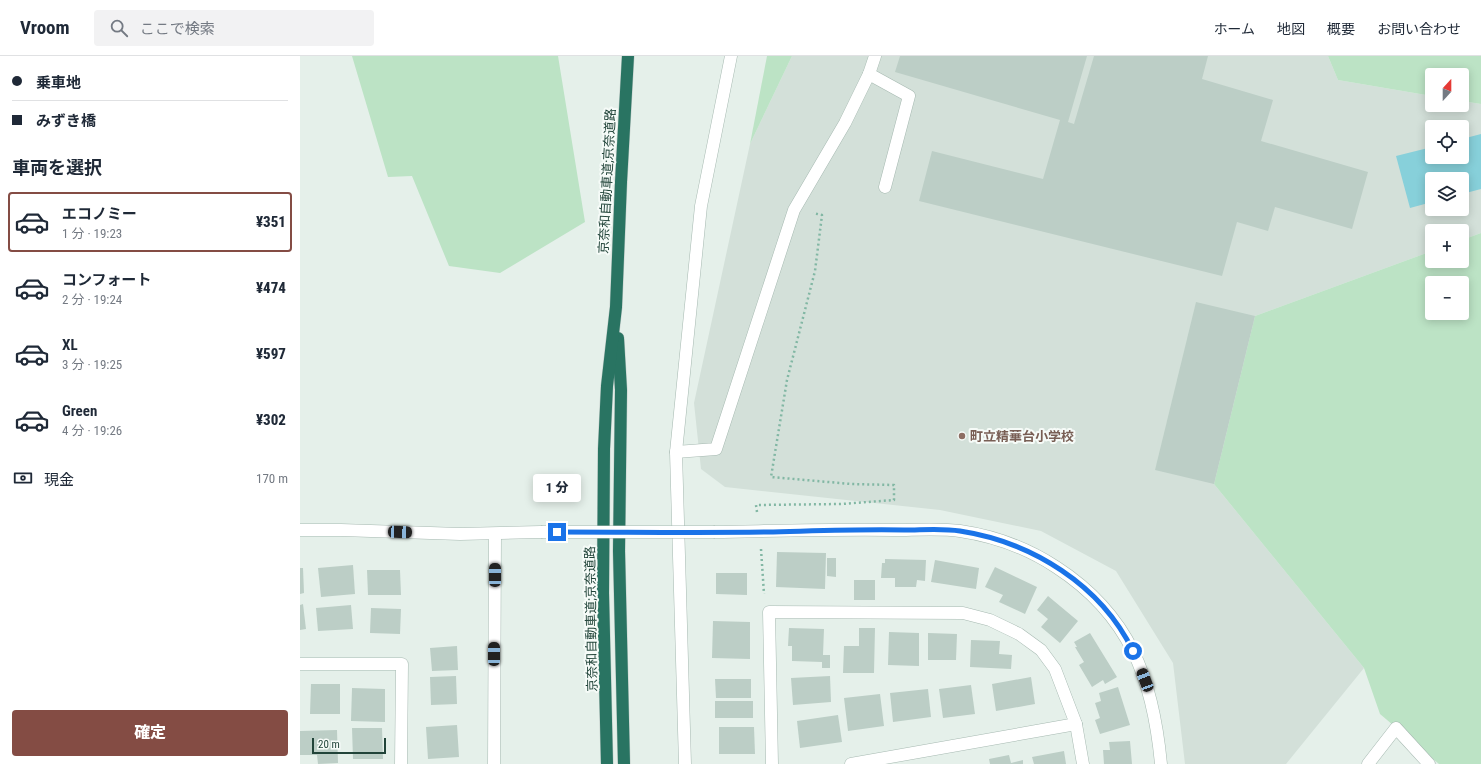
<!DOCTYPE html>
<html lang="ja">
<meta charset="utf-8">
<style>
:root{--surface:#fff;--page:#f2f2f3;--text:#1f2937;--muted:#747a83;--line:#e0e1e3;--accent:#844c44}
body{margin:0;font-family:"Roboto Condensed","Noto Sans JP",sans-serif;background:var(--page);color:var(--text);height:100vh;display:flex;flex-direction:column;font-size:15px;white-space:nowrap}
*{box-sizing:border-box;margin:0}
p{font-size:13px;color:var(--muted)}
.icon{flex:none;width:22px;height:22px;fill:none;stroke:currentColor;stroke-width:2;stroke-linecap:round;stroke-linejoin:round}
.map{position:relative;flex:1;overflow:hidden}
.sheet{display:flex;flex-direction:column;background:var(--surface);width:300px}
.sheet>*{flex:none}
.guide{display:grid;align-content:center;height:88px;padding:0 12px;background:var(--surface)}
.needle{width:26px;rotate:21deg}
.controls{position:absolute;left:1125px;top:12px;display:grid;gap:8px}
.controls a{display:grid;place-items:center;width:44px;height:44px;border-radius:4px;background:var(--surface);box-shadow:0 2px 10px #0003;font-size:20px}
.scale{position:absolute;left:12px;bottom:10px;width:74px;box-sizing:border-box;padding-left:4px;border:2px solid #214439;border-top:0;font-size:11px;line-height:14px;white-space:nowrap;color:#214439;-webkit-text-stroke:3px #f6fbf8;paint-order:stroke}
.end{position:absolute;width:18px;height:18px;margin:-9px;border:5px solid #1a73e8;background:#fff;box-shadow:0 0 0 2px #fff}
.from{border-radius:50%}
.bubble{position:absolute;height:28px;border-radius:4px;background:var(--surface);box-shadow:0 2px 10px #0003;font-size:13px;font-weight:800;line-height:28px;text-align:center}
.car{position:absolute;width:12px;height:24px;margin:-12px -6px;border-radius:5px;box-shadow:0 0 3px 1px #0007;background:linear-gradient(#222 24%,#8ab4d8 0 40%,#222 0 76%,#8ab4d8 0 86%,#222 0)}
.guide b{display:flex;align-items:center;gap:14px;height:38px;font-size:15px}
.guide b+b{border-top:1px solid var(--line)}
.guide i{width:10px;height:10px;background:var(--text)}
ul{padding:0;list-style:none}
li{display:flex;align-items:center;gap:12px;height:60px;margin:0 8px 6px;padding:0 4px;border:2px solid transparent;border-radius:4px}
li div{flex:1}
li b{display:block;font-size:15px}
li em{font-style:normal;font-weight:800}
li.current{border-color:var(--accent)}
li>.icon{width:36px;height:36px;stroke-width:1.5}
h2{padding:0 12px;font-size:18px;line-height:48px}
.pay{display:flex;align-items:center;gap:10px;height:44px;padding:0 12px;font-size:15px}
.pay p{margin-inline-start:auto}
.primary-button{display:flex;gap:8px;margin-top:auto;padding:8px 12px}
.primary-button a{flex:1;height:46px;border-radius:4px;background:var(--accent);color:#fff;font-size:16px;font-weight:800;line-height:46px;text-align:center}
header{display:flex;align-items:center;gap:24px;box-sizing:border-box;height:56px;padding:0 20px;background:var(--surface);border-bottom:1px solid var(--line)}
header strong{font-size:19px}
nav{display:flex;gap:22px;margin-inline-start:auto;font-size:14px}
.search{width:280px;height:36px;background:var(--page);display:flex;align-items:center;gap:10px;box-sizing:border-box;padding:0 14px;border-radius:4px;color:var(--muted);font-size:15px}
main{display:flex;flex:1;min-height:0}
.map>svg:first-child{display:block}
</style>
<header>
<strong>Vroom</strong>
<div class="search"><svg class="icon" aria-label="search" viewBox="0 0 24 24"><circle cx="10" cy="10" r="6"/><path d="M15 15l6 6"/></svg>ここで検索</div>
<nav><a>ホーム</a><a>地図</a><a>概要</a><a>お問い合わせ</a></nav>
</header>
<main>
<section class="sheet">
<div class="guide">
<b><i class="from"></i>乗車地</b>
<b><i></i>みずき橋</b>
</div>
<h2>車両を選択</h2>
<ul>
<li class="current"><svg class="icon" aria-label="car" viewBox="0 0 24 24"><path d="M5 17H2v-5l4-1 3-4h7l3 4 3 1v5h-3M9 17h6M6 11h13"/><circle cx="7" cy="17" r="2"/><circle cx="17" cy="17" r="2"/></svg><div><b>エコノミー</b><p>1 分 · 19:23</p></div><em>¥351</em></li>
<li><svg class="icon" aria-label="car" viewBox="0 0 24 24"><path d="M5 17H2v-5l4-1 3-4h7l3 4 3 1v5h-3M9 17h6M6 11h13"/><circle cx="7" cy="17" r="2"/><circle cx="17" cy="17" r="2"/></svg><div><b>コンフォート</b><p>2 分 · 19:24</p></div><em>¥474</em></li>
<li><svg class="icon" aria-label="car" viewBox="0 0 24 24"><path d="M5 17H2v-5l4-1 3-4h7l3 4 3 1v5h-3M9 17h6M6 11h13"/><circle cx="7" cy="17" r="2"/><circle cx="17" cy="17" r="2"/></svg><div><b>XL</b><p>3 分 · 19:25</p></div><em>¥597</em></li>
<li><svg class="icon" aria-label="car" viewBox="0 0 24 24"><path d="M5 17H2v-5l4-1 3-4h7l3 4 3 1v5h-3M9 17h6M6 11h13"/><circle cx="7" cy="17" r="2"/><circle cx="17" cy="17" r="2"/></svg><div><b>Green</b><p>4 分 · 19:26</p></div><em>¥302</em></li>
</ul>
<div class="pay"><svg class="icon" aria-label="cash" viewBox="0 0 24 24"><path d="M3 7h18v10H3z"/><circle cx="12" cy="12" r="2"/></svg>現金<p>170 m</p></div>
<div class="primary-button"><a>確定</a></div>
</section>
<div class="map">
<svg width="1181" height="708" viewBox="0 0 1181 708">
<rect width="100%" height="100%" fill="#e5f0ea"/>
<!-- built -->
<path fill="#d3e0d9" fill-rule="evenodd" d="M 492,0 L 1028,0 L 1038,24 L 1132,40 L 1132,49 L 1162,49 L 1162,45 L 1181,48 L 1181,177 L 1162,184 L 1162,175 L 1132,175 L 1132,195 L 955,260 L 914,428 L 1064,612 L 986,708 L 885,708 L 873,607 L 816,515 L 741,475 L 640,454 L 425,431 L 401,413 L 394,347 L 450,88 ZM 1132,71 L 1162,71 L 1162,101 L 1132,101 ZM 1132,123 L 1162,123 L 1162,153 L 1132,153 Z"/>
<!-- green -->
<g fill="#bce3c5" fill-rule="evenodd">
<path d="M 52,0 L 258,0 L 285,166 L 200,217 L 149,210 L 112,120 L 88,121 Z"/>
<path d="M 467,0 L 492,0 L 450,88 Z"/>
<path d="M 1028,0 L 1181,0 L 1181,48 L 1162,45 L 1162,19 L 1132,19 L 1132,40 L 1038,24 Z"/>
<path d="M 1181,177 L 1181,708 L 1139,708 L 1080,658 L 1064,612 L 914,428 L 955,260 L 1132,195 L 1132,205 L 1162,205 L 1162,184 ZM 1132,227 L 1162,227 L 1162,257 L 1132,257 Z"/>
</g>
<!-- water -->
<path fill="#87d0da" d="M 1181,78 L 1181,133 L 1162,138 L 1162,123 L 1132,123 L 1132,146 L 1110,152 L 1096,100 L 1132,91 L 1132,101 L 1162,101 L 1162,83 Z"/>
<!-- building -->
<g fill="#bccec6">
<path d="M 600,0 L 787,0 L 768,66 L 774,68 L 794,0 L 908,0 L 902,23 L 973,44 L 961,85 L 1068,116 L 1052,173 L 975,151 L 968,175 L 937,166 L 922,220 L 619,145 L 632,95 L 743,123 L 760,64 L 595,16 Z"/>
<path d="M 896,246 L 955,260 L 914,428 L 855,414 Z"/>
<path d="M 477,496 L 526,497 L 525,533 L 476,531 Z"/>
<path d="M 527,502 L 536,502 L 536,521 L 527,520 Z"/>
<path d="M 585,503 L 626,504 L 625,525 L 617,524 L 616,531 L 595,531 L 595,522 L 581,522 L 582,507 L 585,507 Z"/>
<path d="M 635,504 L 679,512 L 676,533 L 631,526 Z"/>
<path d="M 53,509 L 55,538 L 21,541 L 18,512 Z"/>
<path d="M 695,511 L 737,531 L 725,558 L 699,546 L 703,539 L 685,531 Z"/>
<path d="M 0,512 L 3,512 L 4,537 L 0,538 Z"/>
<path d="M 67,514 L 100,514 L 101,539 L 68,539 Z"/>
<path d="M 416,517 L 447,517 L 447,539 L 416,538 Z"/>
<rect x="554" y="524" width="21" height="20"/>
<path d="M 748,540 L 778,565 L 760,587 L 741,571 L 748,563 L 737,554 Z"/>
<path d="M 3,548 L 6,573 L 0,574 L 0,549 Z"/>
<path d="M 51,549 L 53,573 L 18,575 L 16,552 Z"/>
<path d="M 71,552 L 101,553 L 100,578 L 70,577 Z"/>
<path d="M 413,565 L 450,566 L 450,603 L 412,602 Z"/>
<path d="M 489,572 L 524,573 L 523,599 L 530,599 L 530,612 L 522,612 L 522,606 L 492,605 L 492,590 L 488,590 Z"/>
<path d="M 559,572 L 575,572 L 574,617 L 543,617 L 544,590 L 559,590 Z"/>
<path d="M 589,576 L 619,577 L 619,610 L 588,609 Z"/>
<path d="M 628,577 L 657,578 L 656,604 L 628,604 Z"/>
<path d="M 790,577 L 817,621 L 805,628 L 803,624 L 792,631 L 779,609 L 784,606 L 775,591 L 777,591 L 774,586 Z"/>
<path d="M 671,584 L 700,585 L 699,598 L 712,599 L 711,613 L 670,611 Z"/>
<path d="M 157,590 L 158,614 L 132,615 L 130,592 Z"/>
<path d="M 156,620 L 157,648 L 131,649 L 130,621 Z"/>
<path d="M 530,620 L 531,646 L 493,649 L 491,622 Z"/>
<path d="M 731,621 L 735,648 L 696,655 L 692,628 Z"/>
<path d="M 415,623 L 451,623 L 451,642 L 416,642 Z"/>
<path d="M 11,628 L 40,628 L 40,658 L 10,658 Z"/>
<path d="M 671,629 L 675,658 L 643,662 L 639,633 Z"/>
<path d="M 818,631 L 830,669 L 800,678 L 795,664 L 800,662 L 795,647 L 801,645 L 799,637 Z"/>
<path d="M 52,632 L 85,633 L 85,666 L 51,665 Z"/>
<path d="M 628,633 L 631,661 L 593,666 L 590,637 Z"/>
<path d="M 580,638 L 584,670 L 548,675 L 544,642 Z"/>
<rect x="415" y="645" width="38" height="17"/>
<path d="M 538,659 L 542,686 L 500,692 L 497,665 Z"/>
<path d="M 157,669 L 159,701 L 128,703 L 126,671 Z"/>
<path d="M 419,671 L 454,671 L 455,698 L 419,698 Z"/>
<path d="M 52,672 L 82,672 L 83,703 L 53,703 Z"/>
<path d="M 37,674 L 38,707 L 18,708 L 17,699 L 0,699 L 0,675 Z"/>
<path d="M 830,685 L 832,708 L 804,708 L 803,694 L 810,694 L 809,686 Z"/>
<path d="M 764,695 L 766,708 L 734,708 L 732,701 Z"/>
<path d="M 709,699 L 711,707 L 723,704 L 723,708 L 690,708 L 689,703 Z"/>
</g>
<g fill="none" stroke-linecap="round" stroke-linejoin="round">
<defs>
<g id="minor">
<path d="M 569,18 L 575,0"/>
<path d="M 376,396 L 416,393 L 494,154 L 545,67 L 569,18 L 609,40 L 585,131"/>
<path d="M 0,474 L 41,474 L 160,478 L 241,476"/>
<path d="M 415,476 C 474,475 534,473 594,474 C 614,474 641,472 660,475 C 694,480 727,492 756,511 C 830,559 853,623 861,708"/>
<path d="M 0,608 L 102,608 L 101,708"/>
<path d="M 194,708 L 195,478"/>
<path d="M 385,708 L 376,396 L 401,150 L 431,0"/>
<path d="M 472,708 L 469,556 L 663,557 L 690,564 L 719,578 L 741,594 L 755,613 L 776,668 L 783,708"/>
<path d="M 551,708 L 776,668"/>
<path d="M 1068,708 L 1096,672 L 1129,708"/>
</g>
<g id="highway">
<path d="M 318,282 L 321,334 L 319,495 L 324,708"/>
<path d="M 307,708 L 303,537 L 304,393 L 307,330 L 316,251 L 321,126 L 328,0"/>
</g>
</defs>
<!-- minor casing -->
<use href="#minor" stroke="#a6b9b1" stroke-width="13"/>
<!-- highway casing -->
<use href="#highway" stroke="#c1cbc8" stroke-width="13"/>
<!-- path -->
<g stroke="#82b7a4" stroke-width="2.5" stroke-dasharray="2 3" stroke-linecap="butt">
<path d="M 457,456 L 456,449 L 541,448 L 594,444 L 594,429 L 551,428 L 471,421 L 487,324 L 515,215 L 522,159 L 513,157"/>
<path d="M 461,493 L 464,538"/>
</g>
<!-- minor -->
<use href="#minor" stroke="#fff" stroke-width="12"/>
<!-- highway -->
<use href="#highway" stroke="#297462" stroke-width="12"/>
<defs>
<path id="minor-bridge" d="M 241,476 L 415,476"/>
</defs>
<!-- minor-bridge casing -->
<use href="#minor-bridge" stroke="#a6b9b1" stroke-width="13" stroke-linecap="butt"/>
<!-- minor-bridge -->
<use href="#minor-bridge" stroke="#fff" stroke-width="12"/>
</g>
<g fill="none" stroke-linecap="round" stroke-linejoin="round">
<!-- route -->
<path stroke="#1a73e8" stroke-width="5" d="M 257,476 C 327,476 397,477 467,476 C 512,475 558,473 604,474 C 622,474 642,472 660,475 C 732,486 801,529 833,595"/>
</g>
<!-- markers -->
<circle fill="#8d6e63" stroke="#f6fbf8" stroke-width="1.5" cx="662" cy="380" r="4"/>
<g text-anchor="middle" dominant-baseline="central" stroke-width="4" stroke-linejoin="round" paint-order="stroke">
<!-- street labels -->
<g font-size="13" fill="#214439" stroke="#f6fbf8">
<text transform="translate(307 125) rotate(-87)">京奈和自動車道;京奈道路</text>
<text transform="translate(291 563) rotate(-91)">京奈和自動車道;京奈道路</text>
</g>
<!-- education labels -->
<g font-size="13" font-weight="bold" fill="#785e54" stroke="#f6fbf8" text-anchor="start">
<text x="670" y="380">町立精華台小学校</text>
</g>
</g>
</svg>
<div class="controls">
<a><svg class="needle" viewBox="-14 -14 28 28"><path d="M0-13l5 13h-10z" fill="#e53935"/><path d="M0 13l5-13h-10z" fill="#747a83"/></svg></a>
<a><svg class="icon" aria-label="locate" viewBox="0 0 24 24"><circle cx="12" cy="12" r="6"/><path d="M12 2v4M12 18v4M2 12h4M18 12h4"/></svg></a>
<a><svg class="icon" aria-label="layers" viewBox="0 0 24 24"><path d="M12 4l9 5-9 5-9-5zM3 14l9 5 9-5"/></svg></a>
<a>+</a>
<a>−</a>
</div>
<div class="scale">20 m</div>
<i class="end from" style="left:833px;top:595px"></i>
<i class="end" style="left:257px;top:476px"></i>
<div class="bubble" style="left:233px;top:418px;width:48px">1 分</div>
<i class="car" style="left:100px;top:476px;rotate:92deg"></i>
<i class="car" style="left:195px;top:519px;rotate:0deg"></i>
<i class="car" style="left:194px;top:598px;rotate:0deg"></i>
<i class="car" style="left:845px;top:624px;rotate:339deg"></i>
</div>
</main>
